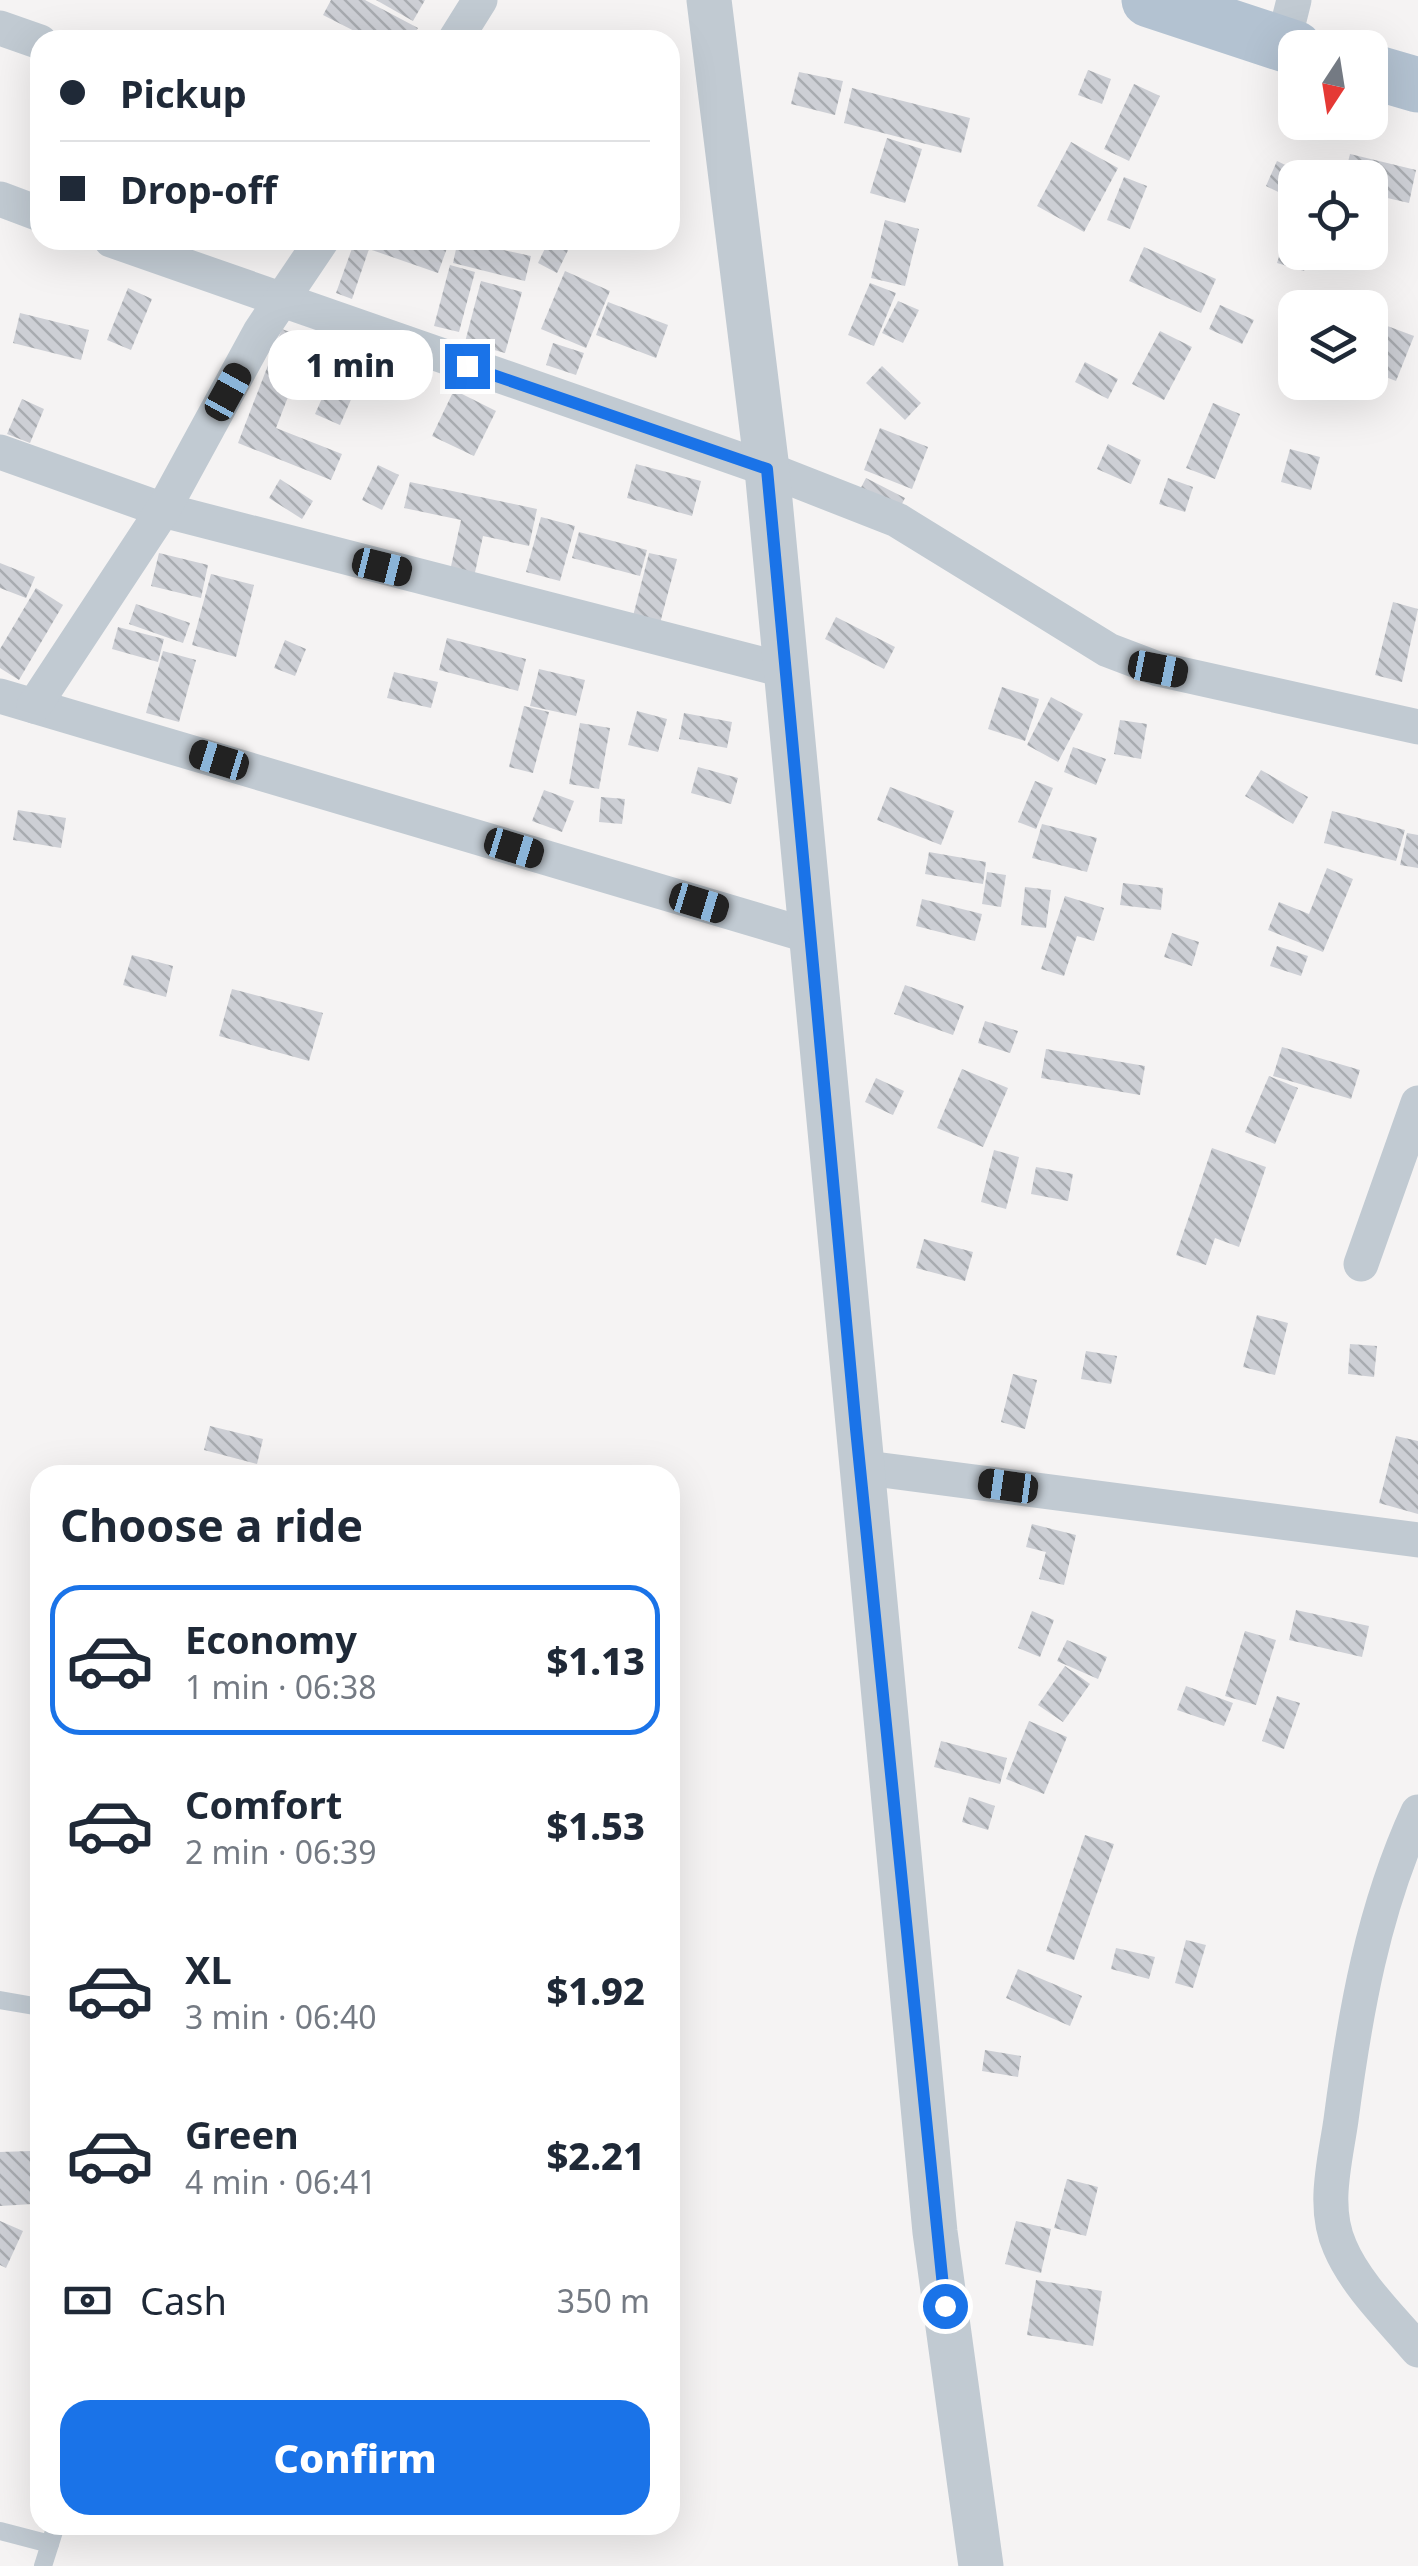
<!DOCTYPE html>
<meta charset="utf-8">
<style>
:root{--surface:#fff;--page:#f2f2f3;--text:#1f2937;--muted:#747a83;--line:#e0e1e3;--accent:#1a73e8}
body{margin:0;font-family:"Noto Sans",sans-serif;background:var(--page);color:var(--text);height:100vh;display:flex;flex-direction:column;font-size:38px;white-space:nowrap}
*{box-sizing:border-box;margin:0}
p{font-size:32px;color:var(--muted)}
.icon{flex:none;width:55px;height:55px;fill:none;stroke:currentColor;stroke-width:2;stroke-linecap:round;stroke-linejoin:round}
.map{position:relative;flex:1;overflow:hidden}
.panel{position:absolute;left:30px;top:1465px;width:650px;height:1070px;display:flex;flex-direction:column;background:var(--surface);border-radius:30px;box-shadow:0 10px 40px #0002}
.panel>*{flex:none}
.guide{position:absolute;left:30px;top:30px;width:650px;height:220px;border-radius:30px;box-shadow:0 10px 40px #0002;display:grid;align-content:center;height:220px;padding:0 30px;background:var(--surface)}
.needle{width:65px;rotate:192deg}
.tools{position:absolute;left:1278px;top:30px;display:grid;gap:20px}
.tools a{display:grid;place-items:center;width:110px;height:110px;border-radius:20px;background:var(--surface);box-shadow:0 10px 40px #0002;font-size:50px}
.end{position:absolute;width:45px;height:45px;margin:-22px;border:12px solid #1a73e8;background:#fff;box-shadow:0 0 0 5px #fff}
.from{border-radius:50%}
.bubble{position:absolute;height:70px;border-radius:30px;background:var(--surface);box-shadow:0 10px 40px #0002;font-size:32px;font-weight:800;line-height:70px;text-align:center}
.car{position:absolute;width:30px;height:60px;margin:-30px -15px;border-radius:12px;box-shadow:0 0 8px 2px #0007;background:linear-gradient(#222 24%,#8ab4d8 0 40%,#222 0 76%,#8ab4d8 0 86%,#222 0)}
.guide b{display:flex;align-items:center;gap:35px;height:95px;font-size:38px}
.guide b+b{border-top:2px solid var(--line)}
.guide i{width:25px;height:25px;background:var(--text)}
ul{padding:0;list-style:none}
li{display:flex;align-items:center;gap:30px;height:150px;margin:0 20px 15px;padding:0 10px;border:5px solid transparent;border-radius:30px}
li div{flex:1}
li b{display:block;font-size:38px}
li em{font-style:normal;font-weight:800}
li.selected{border-color:var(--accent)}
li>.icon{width:90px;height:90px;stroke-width:1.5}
h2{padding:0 30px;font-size:45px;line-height:120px}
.pay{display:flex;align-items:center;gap:25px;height:110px;padding:0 30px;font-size:38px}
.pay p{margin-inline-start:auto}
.cta{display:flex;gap:20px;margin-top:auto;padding:20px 30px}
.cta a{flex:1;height:115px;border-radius:30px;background:var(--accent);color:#fff;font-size:40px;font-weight:800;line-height:115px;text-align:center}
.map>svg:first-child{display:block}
</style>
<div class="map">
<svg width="1418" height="2566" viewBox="0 0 1418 2566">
<defs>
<pattern id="building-back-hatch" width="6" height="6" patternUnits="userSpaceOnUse" patternTransform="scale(2.5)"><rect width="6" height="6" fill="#cdcfd5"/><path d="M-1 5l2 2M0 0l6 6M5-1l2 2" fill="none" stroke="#a8abb0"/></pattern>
</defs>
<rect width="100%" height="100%" fill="#f5f3f3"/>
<!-- building -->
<g fill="url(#building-back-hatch)">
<path d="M 331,0 L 365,0 L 418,28 L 411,40 L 372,40 L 323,15 Z"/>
<path d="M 376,0 L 425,0 L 413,21 Z"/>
<path d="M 1088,70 L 1111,79 L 1102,104 L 1078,95 Z"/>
<path d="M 799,72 L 843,81 L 835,115 L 791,104 Z"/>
<path d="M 1134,84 L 1160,96 L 1129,161 L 1104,149 Z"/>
<path d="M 852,88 L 970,118 L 961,153 L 844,123 Z"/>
<path d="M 887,138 L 922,149 L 905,203 L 870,193 Z"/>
<path d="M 1071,142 L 1118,168 L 1084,232 L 1037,206 Z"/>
<path d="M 1350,154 L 1416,170 L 1409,203 L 1370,194 L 1370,178 L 1344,178 Z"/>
<path d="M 1277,161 L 1312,178 L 1295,178 L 1295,200 L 1266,186 Z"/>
<path d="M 1124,177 L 1147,186 L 1130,229 L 1107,220 Z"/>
<path d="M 1294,209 L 1295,252 L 1310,252 L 1304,271 L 1277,263 Z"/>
<path d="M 885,220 L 919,229 L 905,286 L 871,278 Z"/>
<path d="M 355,240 L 450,240 L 438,273 L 369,249 L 352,299 L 336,293 Z"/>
<path d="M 458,240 L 531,256 L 525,281 L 453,263 Z"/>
<path d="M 549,240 L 573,240 L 557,273 L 538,263 Z"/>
<path d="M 1144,247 L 1216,279 L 1201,313 L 1129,281 Z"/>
<path d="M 450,265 L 475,272 L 459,332 L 434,326 Z"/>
<path d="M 565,271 L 610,291 L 586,348 L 541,329 Z"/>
<path d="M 481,281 L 522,292 L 505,353 L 465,342 Z"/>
<path d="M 870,283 L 896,293 L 874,346 L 848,335 Z"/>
<path d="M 128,288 L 152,299 L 131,350 L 107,340 Z"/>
<path d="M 898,301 L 919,310 L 903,343 L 882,333 Z"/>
<path d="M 608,302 L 668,325 L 656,358 L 596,335 Z"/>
<path d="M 1220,305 L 1254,320 L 1242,344 L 1209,329 Z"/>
<path d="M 20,313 L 89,330 L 81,360 L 13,343 Z"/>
<path d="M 1382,324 L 1414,336 L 1396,381 L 1370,371 L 1370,356 Z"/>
<path d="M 282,329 L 310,340 L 276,428 L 342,454 L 331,480 L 238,443 Z"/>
<path d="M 1160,331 L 1192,347 L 1164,400 L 1132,384 Z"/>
<path d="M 553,343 L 584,353 L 576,375 L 546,365 Z"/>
<path d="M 342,353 L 366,365 L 340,425 L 315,414 Z"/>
<path d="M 1085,362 L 1118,379 L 1108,399 L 1075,382 Z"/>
<path d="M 882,366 L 921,403 L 905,420 L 866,383 Z"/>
<path d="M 454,390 L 496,411 L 474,456 L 432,436 Z"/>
<path d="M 22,399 L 44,409 L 30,443 L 7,434 Z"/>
<path d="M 1213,403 L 1240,414 L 1215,479 L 1186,468 Z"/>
<path d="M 880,428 L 928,447 L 912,489 L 864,470 Z"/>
<path d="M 1108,444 L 1141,460 L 1131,484 L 1097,469 Z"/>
<path d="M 1290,449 L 1320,457 L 1311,490 L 1281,482 Z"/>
<path d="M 636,464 L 701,481 L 692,516 L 627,498 Z"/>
<path d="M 378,465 L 399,475 L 382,510 L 362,500 Z"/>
<path d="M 866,478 L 905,498 L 893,521 L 854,501 Z"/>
<path d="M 1168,478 L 1193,487 L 1185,512 L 1159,504 Z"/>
<path d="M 280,479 L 313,501 L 302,519 L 269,498 Z"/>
<path d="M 410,482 L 537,509 L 529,546 L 483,536 L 474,577 L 450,571 L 461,520 L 404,508 Z"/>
<path d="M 541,517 L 575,526 L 560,581 L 526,572 Z"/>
<path d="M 579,532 L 647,550 L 640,576 L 572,558 Z"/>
<path d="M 159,553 L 208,565 L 201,598 L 151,586 Z"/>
<path d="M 649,553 L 677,559 L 659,627 L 632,620 Z"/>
<path d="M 0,563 L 35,577 L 26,598 L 0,588 Z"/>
<path d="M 211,574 L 254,585 L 236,657 L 192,645 Z"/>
<path d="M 36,588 L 63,605 L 19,680 L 0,668 L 0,649 Z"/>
<path d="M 1393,602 L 1418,609 L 1402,682 L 1375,675 Z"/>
<path d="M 136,604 L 190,623 L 183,643 L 129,624 Z"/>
<path d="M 836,617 L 895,647 L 884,669 L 825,639 Z"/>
<path d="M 118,627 L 164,639 L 158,662 L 112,649 Z"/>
<path d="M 447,638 L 526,659 L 518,691 L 439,670 Z"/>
<path d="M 285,640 L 306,649 L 295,676 L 274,668 Z"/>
<path d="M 163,651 L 196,660 L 179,722 L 146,713 Z"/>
<path d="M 539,669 L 585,680 L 576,716 L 530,706 Z"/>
<path d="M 394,672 L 438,682 L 431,708 L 387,698 Z"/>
<path d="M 1002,687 L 1039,699 L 1025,741 L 988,729 Z"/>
<path d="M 1051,697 L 1083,714 L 1058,762 L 1027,745 Z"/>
<path d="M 524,706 L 549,712 L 533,773 L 509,767 Z"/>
<path d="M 637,711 L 667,719 L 658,752 L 628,745 Z"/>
<path d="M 684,713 L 732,722 L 727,748 L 679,739 Z"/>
<path d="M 1120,720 L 1147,724 L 1141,759 L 1114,754 Z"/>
<path d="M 580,723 L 610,728 L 599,789 L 569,784 Z"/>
<path d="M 1073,747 L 1106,759 L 1096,785 L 1064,772 Z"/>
<path d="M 698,767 L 738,778 L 731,804 L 691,793 Z"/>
<path d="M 1261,770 L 1308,797 L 1293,824 L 1245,796 Z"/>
<path d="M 1035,781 L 1053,788 L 1036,829 L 1018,822 Z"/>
<path d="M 890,787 L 954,811 L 941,845 L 877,820 Z"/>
<path d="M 544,790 L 574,801 L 562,832 L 532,821 Z"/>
<path d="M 601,797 L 625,799 L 622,824 L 599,822 Z"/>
<path d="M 18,810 L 66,818 L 61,848 L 13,840 Z"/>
<path d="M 1332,811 L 1405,830 L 1396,861 L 1324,843 Z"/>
<path d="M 1042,824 L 1097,838 L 1087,872 L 1032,858 Z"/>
<path d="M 1407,833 L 1418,835 L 1418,868 L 1400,865 Z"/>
<path d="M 929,852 L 986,862 L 983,884 L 925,874 Z"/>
<path d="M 1327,868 L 1353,879 L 1323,952 L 1268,930 L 1279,902 L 1309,914 Z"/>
<path d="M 987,872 L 1006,875 L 1001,907 L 982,904 Z"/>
<path d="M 1123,883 L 1163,888 L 1161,910 L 1120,905 Z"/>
<path d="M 1025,887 L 1051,890 L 1046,928 L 1021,925 Z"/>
<path d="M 1065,896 L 1104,908 L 1094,941 L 1077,936 L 1064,976 L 1041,969 Z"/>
<path d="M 922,899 L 982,914 L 975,941 L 916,926 Z"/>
<path d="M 1172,933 L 1199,942 L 1192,966 L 1164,957 Z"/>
<path d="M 1277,946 L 1308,956 L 1301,976 L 1270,966 Z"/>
<path d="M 132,955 L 173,966 L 166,997 L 123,985 Z"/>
<path d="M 905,985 L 964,1006 L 953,1035 L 894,1014 Z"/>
<path d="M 232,989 L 323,1013 L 309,1061 L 219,1036 Z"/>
<path d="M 985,1021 L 1018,1031 L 1010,1053 L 978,1043 Z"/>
<path d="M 1282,1047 L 1360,1070 L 1351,1099 L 1273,1076 Z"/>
<path d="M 1046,1049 L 1145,1066 L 1140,1095 L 1041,1078 Z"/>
<path d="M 962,1069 L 1008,1088 L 983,1147 L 937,1128 Z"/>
<path d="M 1269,1076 L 1298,1088 L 1275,1144 L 1245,1132 Z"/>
<path d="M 876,1078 L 904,1091 L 893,1115 L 865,1102 Z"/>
<path d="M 1212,1148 L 1266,1167 L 1239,1247 L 1215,1238 L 1206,1265 L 1176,1255 Z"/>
<path d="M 994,1150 L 1019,1157 L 1006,1209 L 981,1202 Z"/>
<path d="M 1036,1167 L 1073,1174 L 1068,1201 L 1031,1194 Z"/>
<path d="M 924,1239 L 973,1252 L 965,1281 L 916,1268 Z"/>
<path d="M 1257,1315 L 1288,1323 L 1275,1375 L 1243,1367 Z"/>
<path d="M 1350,1344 L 1377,1346 L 1374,1377 L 1348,1374 Z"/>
<path d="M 1086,1351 L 1117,1356 L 1111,1384 L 1081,1379 Z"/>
<path d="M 1013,1374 L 1037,1380 L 1025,1429 L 1001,1422 Z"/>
<path d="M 210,1426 L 263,1439 L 257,1464 L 204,1450 Z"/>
<path d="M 1396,1436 L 1418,1441 L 1418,1514 L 1379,1503 Z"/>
<path d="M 1032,1524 L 1076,1535 L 1064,1585 L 1039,1579 L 1046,1552 L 1026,1547 Z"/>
<path d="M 1296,1610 L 1369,1626 L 1362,1657 L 1289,1640 Z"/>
<path d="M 1032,1611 L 1054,1620 L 1040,1657 L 1018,1648 Z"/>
<path d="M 1245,1631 L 1276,1640 L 1256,1705 L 1225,1696 Z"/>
<path d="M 1067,1640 L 1107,1657 L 1098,1679 L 1057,1661 Z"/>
<path d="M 1065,1666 L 1090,1684 L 1063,1722 L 1038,1705 Z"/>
<path d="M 1186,1686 L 1233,1703 L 1224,1726 L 1177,1710 Z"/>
<path d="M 1277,1696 L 1300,1703 L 1284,1749 L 1262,1741 Z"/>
<path d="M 1029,1721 L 1067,1737 L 1044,1794 L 1006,1779 Z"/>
<path d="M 941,1741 L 1007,1758 L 1000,1784 L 934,1767 Z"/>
<path d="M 969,1797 L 995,1806 L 988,1830 L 962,1822 Z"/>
<path d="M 1085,1835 L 1114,1844 L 1074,1960 L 1046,1951 Z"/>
<path d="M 1186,1940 L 1206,1945 L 1193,1988 L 1175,1983 Z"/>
<path d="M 1116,1948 L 1155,1957 L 1149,1979 L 1111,1969 Z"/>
<path d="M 1018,1969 L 1082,1996 L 1070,2026 L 1006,1998 Z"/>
<path d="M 985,2050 L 1021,2056 L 1018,2077 L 982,2071 Z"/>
<path d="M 31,2151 L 33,2204 L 0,2206 L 0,2152 Z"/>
<path d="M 1067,2179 L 1098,2187 L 1086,2236 L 1054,2228 Z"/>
<path d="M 0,2221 L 23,2231 L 6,2268 L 0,2265 Z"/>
<path d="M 1016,2221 L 1051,2229 L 1041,2273 L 1005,2264 Z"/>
<path d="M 1036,2280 L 1102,2291 L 1093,2346 L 1027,2335 Z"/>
</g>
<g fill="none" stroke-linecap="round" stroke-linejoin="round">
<!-- service -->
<g stroke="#c1cad2" stroke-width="18">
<path d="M 0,2000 L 40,2007"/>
<path d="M 0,2531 L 50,2544"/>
<path d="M 43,2566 L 56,2525"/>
</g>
<!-- minor -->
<g stroke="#c1cad2" stroke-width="35">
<path d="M 0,28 L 40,42"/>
<path d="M 455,40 L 480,0"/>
<path d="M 1283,44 L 1294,0"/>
<path d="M 0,199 L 40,214"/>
<path d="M 111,240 L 767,469 L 897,520 L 1108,650 L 1158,669 L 1418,727"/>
<path d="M 0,452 L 163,510 L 784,670"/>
<path d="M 0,696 L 810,936"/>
<path d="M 34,706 L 163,510 L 260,332 L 322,240"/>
<path d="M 1361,1264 L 1418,1103"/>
<path d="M 859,1467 L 1418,1540"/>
<path d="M 1418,1812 C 1373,1910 1355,2013 1341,2120 C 1335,2162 1322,2207 1340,2247 C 1356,2285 1392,2319 1418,2350"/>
</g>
<!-- tertiary -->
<path stroke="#c1cad2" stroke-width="45" d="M 709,0 L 767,469 L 935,2232 L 981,2566"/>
<!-- primary -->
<g stroke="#b3c2d1" stroke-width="55">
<path d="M 1149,0 L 1295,48"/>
<path d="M 1370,71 L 1418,85"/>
</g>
</g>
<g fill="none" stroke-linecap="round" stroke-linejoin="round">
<!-- route -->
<path stroke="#1a73e8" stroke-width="12" d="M 467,366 L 767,469 L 856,1429 L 945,2306"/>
</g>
</svg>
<div class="tools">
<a><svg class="needle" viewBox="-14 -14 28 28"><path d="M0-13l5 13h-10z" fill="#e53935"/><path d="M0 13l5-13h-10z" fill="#747a83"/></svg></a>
<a><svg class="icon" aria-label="locate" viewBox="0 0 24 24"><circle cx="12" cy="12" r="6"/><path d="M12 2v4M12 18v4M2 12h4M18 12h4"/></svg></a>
<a><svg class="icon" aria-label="layers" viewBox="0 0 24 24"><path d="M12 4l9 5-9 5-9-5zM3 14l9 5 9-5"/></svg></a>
</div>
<i class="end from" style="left:945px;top:2306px"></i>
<i class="end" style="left:467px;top:366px"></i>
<div class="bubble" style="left:268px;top:330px;width:165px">1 min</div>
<i class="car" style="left:228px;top:392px;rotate:29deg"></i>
<i class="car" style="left:382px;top:567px;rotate:104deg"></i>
<i class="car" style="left:1158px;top:669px;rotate:101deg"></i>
<i class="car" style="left:219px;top:760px;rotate:287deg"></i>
<i class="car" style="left:514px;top:848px;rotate:107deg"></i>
<i class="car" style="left:699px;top:903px;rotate:107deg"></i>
<i class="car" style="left:1008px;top:1486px;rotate:278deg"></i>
<div class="guide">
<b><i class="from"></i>Pickup</b>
<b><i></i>Drop-off</b>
</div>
<section class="panel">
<h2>Choose a ride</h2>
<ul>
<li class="selected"><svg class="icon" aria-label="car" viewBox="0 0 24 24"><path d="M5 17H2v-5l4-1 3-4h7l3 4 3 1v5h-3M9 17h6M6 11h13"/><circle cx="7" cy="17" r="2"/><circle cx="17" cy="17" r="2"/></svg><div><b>Economy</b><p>1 min · 06:38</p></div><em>$1.13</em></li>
<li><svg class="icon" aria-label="car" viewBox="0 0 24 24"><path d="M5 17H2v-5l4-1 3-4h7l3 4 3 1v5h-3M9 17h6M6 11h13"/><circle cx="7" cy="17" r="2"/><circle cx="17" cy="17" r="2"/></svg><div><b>Comfort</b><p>2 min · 06:39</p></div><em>$1.53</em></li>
<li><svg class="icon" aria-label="car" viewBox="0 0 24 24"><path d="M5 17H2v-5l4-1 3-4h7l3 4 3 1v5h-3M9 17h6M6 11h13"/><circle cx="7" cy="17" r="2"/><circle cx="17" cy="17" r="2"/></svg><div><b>XL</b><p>3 min · 06:40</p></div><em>$1.92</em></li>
<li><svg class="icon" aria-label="car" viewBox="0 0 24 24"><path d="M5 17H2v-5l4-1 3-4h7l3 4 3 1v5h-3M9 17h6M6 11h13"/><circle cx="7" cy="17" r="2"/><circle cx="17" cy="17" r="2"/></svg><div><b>Green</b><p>4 min · 06:41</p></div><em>$2.21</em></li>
</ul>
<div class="pay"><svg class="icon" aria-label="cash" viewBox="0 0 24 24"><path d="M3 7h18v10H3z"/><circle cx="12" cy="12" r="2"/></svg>Cash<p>350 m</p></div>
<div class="cta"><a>Confirm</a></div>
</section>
</div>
